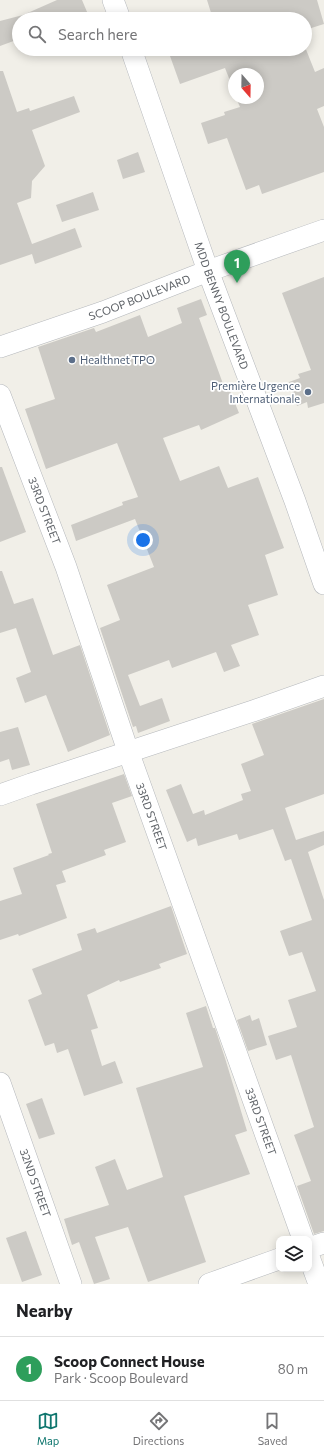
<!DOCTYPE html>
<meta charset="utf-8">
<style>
body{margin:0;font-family:Commissioner,sans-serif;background:#f2f2f2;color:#202124}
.controls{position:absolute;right:12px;bottom:12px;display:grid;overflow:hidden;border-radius:8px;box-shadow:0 2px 10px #0003}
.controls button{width:36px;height:36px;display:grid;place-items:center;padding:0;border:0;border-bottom:1px solid #e0e0e0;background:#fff;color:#202124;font:20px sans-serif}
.compass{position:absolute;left:228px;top:68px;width:36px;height:36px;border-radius:50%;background:#fff;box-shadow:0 2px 10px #0003;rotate:160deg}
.you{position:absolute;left:143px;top:540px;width:14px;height:14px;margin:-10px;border:3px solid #fff;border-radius:50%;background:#1a73e8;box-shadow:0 0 0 6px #1a73e833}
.badge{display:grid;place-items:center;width:26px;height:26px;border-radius:50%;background:#0f766e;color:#fff;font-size:13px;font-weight:700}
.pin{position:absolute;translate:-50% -33px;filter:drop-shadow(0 1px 2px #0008)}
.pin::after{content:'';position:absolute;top:21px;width:14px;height:12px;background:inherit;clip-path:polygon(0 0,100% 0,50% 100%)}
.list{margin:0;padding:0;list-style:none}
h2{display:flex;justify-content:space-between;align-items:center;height:52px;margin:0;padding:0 16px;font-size:17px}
h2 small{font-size:13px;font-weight:400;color:#757577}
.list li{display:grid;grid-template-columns:26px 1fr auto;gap:12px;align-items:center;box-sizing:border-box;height:64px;padding:0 16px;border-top:1px solid #e0e0e0}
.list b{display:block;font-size:15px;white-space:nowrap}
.list p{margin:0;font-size:13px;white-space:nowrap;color:#757577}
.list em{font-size:13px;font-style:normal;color:#757577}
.icon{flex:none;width:22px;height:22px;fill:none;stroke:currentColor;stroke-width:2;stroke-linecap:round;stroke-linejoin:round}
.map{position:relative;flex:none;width:324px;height:1284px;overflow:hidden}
.search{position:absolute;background:#fff;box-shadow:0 2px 10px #0003;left:12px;right:12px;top:12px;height:44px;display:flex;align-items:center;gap:10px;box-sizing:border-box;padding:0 14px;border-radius:22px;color:#757577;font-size:15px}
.sheet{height:116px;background:#fff}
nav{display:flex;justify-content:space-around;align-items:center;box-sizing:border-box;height:56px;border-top:1px solid #e0e0e0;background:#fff;font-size:11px;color:#757577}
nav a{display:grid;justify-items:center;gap:2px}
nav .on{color:#0f766e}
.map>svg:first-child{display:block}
.building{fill:#cccac5}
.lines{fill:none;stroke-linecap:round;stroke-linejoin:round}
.minor-casing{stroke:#b5b8bc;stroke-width:22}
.minor{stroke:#fff;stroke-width:21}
.service-dot{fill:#5c6f8a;stroke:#fff;stroke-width:1.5}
.labels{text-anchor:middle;stroke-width:3.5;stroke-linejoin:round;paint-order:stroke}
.street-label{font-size:11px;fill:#5f6368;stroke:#fff}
.service-label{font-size:11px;fill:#4e5e75;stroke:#fff;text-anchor:start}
</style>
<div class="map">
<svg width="324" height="1284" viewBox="0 0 324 1284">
<rect width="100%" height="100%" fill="#f1efe8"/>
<!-- building -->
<g class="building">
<polygon points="57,0 82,0 90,19 19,19 19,39 0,46 0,21 23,15"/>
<polygon points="207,0 317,0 324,24 305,30 305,19 213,19"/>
<polygon points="305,47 315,72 324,68 324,106 317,109 324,127 324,172 262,194 259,185 246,190 227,138 208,144 201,123 225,115 224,112 240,107 236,98 258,98 258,74 234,74 234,91 225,68 180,84 170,56 180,53 179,49 305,49"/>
<polygon points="0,71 3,71 17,112 29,108 30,111 74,96 80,112 32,130 45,166 32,181 31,198 17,203 32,244 75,228 82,247 35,264 32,254 0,265"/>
<polygon points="138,152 145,172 123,179 117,160"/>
<polygon points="93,192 99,210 62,222 56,205"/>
<polygon points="324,277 324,403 308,408 307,402 297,406 289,382 300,378 298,374 311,370 282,293"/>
<polygon points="201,299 207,315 199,318 226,392 230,391 239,413 201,430 199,425 163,438 180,481 219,466 228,488 258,477 284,548 265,555 278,595 248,605 259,635 231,645 240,666 224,672 216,652 172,668 169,660 128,675 140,706 162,698 170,721 138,733 136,726 133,727 100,628 120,620 107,585 154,567 135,519 76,541 71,525 123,505 122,502 138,497 117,443 46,469 25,409 55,399 38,347 94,328 96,332 140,315 148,337 182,323 177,308"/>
<polygon points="0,467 2,467 26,532 0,542"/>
<polygon points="0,571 2,571 14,604 33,598 53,655 80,645 110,735 68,752 46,695 25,703 16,678 31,672 16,628 0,633"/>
<polygon points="324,699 324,794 285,808 296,840 324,831 324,845 308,852 324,900 324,1231 314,1234 297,1186 311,1181 294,1135 314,1127 291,1055 276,1060 268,1036 297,1027 288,1000 316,991 302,952 289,956 280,931 312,920 291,859 285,861 273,829 239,840 237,834 198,846 196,838 187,842 166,790 181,784 193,814 204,810 205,815 243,800 241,794 251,791 241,764 264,755 252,724"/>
<polygon points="18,727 30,765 12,770 9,759 0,762 0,732"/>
<polygon points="124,774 132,796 112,803 126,842 104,850 106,855 62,871 66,882 56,885 67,918 19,936 18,934 0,940 0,901 22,894 13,868 49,855 48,854 52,853 36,804"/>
<polygon points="171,906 187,954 159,964 161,968 120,982 119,980 87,995 98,1028 91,1030 102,1066 115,1061 123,1083 84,1096 68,1049 57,1053 54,1043 45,1046 28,1000 42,994 32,969 82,950 77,934 95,928 97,933"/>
<polygon points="206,1006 213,1028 215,1028 225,1058 247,1131 235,1135 250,1174 184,1196 206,1262 148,1282 128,1227 95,1237 110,1279 94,1284 79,1242 72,1245 64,1219 109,1205 95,1167 115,1159 127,1190 163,1177 136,1088 203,1067 186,1013"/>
<polygon points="250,1015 252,1021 259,1018 267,1045 248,1051 237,1020"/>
<polygon points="42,1098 55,1134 39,1139 26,1104"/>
<polygon points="26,1231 42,1275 22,1282 6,1238"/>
</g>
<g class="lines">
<!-- minor casing -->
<g class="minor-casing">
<g id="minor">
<polyline points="113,0 120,19"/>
<path id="s1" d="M 131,49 L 208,271 L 295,501 L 324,584"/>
<path id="s2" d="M 0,347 L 103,312 L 208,271 L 324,230"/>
<path id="s3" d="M 0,395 L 66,567 L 128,751 L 303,1239"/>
<polyline points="0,795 31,784 253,711 324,686"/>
<path id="s4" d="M 0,1083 L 71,1284"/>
<polyline points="309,1248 324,1243"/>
<polyline points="309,1257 319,1284"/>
<polyline points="209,1284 279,1259"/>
</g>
</g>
<!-- minor -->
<use href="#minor" class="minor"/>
</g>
<!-- markers -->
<g class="service-dot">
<circle cx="72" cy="360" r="4"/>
<circle cx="308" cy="392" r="4"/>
</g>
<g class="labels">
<!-- street labels -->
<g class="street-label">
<text dy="4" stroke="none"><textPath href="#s2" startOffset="148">SCOOP BOULEVARD</textPath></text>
<text dy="4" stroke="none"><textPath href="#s1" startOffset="272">MDD BENNY BOULEVARD</textPath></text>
<text dy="4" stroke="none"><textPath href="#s3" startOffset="124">33RD STREET</textPath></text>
<text dy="4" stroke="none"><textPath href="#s3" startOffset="448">33RD STREET</textPath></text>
<text dy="4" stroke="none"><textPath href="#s3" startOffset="772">33RD STREET</textPath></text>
<text dy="4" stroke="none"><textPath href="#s4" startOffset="106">32ND STREET</textPath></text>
</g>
<!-- service labels -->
<g class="service-label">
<text x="80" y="364">Healthnet TPO</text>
<text x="300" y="390" text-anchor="end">Première Urgence<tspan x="300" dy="13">Internationale</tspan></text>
</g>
</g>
</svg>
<div class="controls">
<button><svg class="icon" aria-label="layers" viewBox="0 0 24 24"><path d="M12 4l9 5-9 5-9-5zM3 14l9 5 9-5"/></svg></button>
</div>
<svg class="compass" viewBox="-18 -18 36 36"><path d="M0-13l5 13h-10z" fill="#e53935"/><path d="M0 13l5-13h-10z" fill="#757577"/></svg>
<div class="you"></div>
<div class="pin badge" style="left:237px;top:283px;background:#2e9e5b">1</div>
<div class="search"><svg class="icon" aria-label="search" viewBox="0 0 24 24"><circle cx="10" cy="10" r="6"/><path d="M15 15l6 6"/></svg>Search here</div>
</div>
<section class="sheet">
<h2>Nearby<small></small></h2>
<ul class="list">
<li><span class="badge" style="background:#2e9e5b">1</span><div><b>Scoop Connect House</b><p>Park · Scoop Boulevard</p></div><em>80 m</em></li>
</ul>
</section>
<nav>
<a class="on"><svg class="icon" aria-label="map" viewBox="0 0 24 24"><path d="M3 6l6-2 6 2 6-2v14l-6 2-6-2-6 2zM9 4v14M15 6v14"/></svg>Map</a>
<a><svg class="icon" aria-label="directions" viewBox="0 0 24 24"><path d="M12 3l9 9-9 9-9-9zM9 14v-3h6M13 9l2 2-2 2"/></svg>Directions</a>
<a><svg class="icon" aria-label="saved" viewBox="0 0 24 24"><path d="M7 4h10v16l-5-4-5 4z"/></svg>Saved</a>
</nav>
